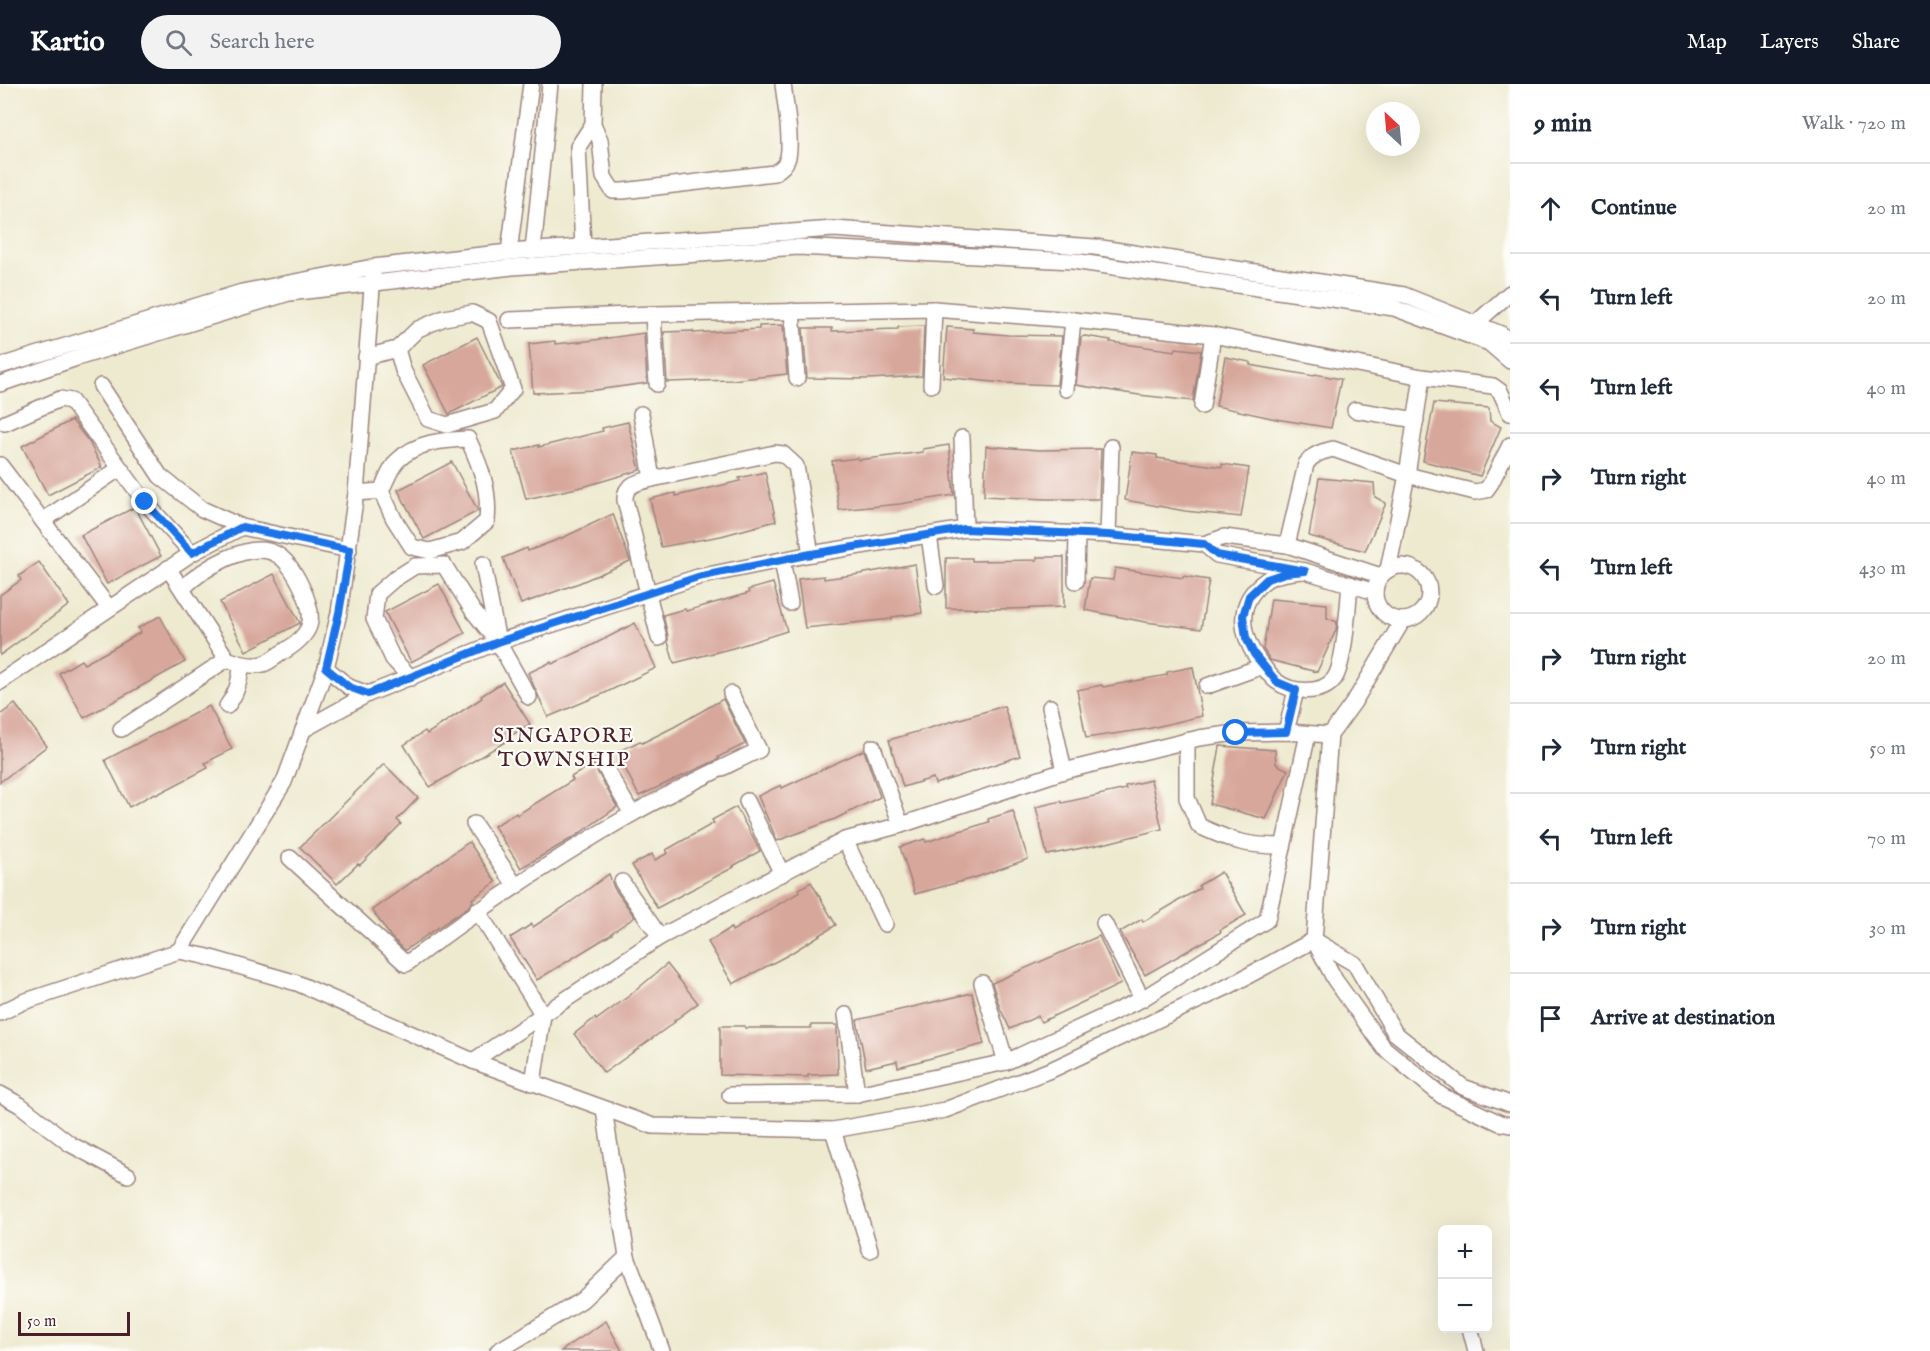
<!DOCTYPE html>
<meta charset="utf-8">
<style>
body{margin:0;font-family:"IM FELL English",serif;background:#f2f2f3;color:#1f2937}
.controls{position:absolute;right:18px;bottom:18px;display:grid;overflow:hidden;border-radius:9px;box-shadow:0 6px 24px #0002}
.controls button{width:54px;height:54px;display:grid;place-items:center;padding:0;border:0;border-bottom:2px solid #e0e1e3;background:#fff;color:#1f2937;font:30px sans-serif}
.compass{position:absolute;left:1366px;top:18px;width:54px;height:54px;border-radius:50%;background:#fff;box-shadow:0 6px 24px #0002;rotate:334deg}
.scale{position:absolute;left:18px;bottom:15px;width:112px;box-sizing:border-box;padding-left:6px;border:3px solid #4a1f2b;border-top:0;font-size:16px;line-height:21px;white-space:nowrap;color:#4a1f2b;-webkit-text-stroke:4px #fdfcf7;paint-order:stroke}
.stop{position:absolute;width:18px;height:18px;margin:-14px;border:4px solid #1a73e8;border-radius:50%;background:#fff}
.stop.end{background:#1a73e8;border-color:#fff;box-shadow:0 2px 6px #0008}
.list{margin:0;padding:0;list-style:none}
h2{display:flex;justify-content:space-between;align-items:center;height:78px;margin:0;padding:0 24px;font-size:26px}
h2 small{font-size:20px;font-weight:400;color:#747a83}
.list li{display:grid;grid-template-columns:39px 1fr auto;gap:18px;align-items:center;box-sizing:border-box;height:90px;padding:0 24px;border-top:2px solid #e0e1e3}
.list b{display:block;font-size:22px;white-space:nowrap}
.list em{font-size:20px;font-style:normal;color:#747a83}
.icon{flex:none;width:33px;height:33px;fill:none;stroke:currentColor;stroke-width:2;stroke-linecap:round;stroke-linejoin:round}
.map{position:relative;flex:none;width:1510px;height:1267px;overflow:hidden}
header{display:flex;align-items:center;gap:36px;box-sizing:border-box;height:84px;padding:0 30px;background:#111827;color:#fff}
header strong{font-size:28px}
nav{display:flex;gap:33px;margin-inline-start:auto;font-size:21px}
.search{width:420px;height:54px;background:#f2f2f3;display:flex;align-items:center;gap:15px;box-sizing:border-box;padding:0 21px;border-radius:33px;color:#747a83;font-size:22px}
main{display:flex}
aside{flex:1;background:#fff}
.map>svg:first-child{display:block}
.building{fill:#d8a79b}
.lines{fill:none;stroke-linecap:round;stroke-linejoin:round}
.minor-casing{stroke:#9c847e;stroke-width:18}
.minor{stroke:#fff;stroke-width:15}
.route{stroke:#1a73e8;stroke-width:8}
.labels{text-anchor:middle;stroke-width:4.5;stroke-linejoin:round;paint-order:stroke}
.quarter-label{font-size:21px;letter-spacing:1.5px;fill:#4a1f2b;stroke:#fdfcf7}
</style>
<header>
<strong>Kartio</strong>
<div class="search"><svg class="icon" aria-label="search" viewBox="0 0 24 24"><circle cx="10" cy="10" r="6"/><path d="M15 15l6 6"/></svg>Search here</div>
<nav><a>Map</a><a>Layers</a><a>Share</a></nav>
</header>
<main>
<div class="map">
<svg width="1510" height="1267" viewBox="0 0 1510 1267">
<rect width="100%" height="100%" fill="#fdfcf7"/>
<filter id="ink" filterUnits="userSpaceOnUse"><feTurbulence type="fractalNoise" baseFrequency=".0167" numOctaves="2"/><feDisplacementMap in="SourceGraphic" scale="12" xChannelSelector="R" yChannelSelector="G"/><feConvolveMatrix kernelMatrix="1 2 1 2 8 2 1 2 1" color-interpolation-filters="sRGB"/></filter>
<filter id="wash" filterUnits="userSpaceOnUse"><feTurbulence type="fractalNoise" baseFrequency=".008" numOctaves="4" result="noise"/><feDisplacementMap in="SourceGraphic" scale="24" xChannelSelector="R" yChannelSelector="G"/><feGaussianBlur stdDeviation="1.35" result="paint"/><feColorMatrix in="noise" values="0 0 0 0 0 0 0 0 0 0 0 0 0 0 0 0 0 1.4 0 .05"/><feComposite in="paint" operator="in"/></filter>
<g filter="url(#wash)">
<rect width="100%" height="100%" fill="#eeead0"/>
<g id="blocks">
<!-- building -->
<g class="building">
<polygon points="783,241 787,290 732,296 667,298 664,248 693,247 693,249 759,245 759,242"/>
<polygon points="924,242 922,292 868,295 807,294 803,244 832,244 832,247 898,245 898,243"/>
<polygon points="947,243 973,245 973,248 1008,251 1062,252 1057,301 1004,299 943,293"/>
<polygon points="644,249 647,299 595,306 533,309 529,260 555,257 555,260 587,257"/>
<polygon points="1085,252 1111,256 1110,258 1175,267 1176,264 1201,267 1193,317 1139,311 1076,301 1081,253"/>
<polygon points="477,253 502,303 449,330 423,281"/>
<polygon points="1225,273 1250,278 1250,281 1314,292 1315,290 1341,295 1331,344 1276,335 1216,322"/>
<polygon points="1434,319 1489,324 1490,337 1501,343 1480,392 1423,377"/>
<polygon points="72,336 89,358 102,383 48,411 22,362"/>
<polygon points="628,338 640,386 586,402 526,415 513,367 539,361 539,363 603,347 602,344"/>
<polygon points="949,361 954,411 900,420 839,426 832,377 858,374 858,376 923,368 923,365"/>
<polygon points="986,362 1039,366 1101,365 1099,415 1046,415 984,412"/>
<polygon points="1132,368 1157,371 1157,374 1222,383 1222,380 1249,384 1241,433 1185,427 1125,416"/>
<polygon points="452,378 478,427 424,455 398,406"/>
<polygon points="765,388 776,437 721,452 661,463 650,415 675,409 676,412 740,397 739,394"/>
<polygon points="1319,394 1374,399 1375,413 1386,419 1365,467 1309,452"/>
<polygon points="135,423 161,472 107,500 81,451"/>
<polygon points="613,430 630,477 579,499 521,520 503,474 527,464 528,467 562,454"/>
<polygon points="1037,473 1064,473 1064,523 1008,525 946,524 946,474 972,474 972,477 1037,476"/>
<polygon points="39,478 69,521 0,571 0,511 21,496 19,492"/>
<polygon points="915,480 922,529 892,533 892,535 805,544 798,495 824,492 824,495 860,490"/>
<polygon points="1115,484 1183,494 1183,492 1209,496 1201,545 1145,538 1085,526 1090,494 1113,496"/>
<polygon points="274,490 300,539 246,567 220,518"/>
<polygon points="773,499 787,547 733,564 674,579 668,558 668,552 663,531 685,525 686,527 749,509 748,506"/>
<polygon points="439,500 465,549 411,578 385,528"/>
<polygon points="1271,515 1327,520 1327,534 1337,538 1336,546 1317,588 1270,576 1263,565"/>
<polygon points="160,532 185,578 84,634 59,589 81,576 84,580 114,564 141,548 138,544"/>
<polygon points="635,539 656,584 605,609 548,633 528,589 551,578 552,580 585,565"/>
<polygon points="1193,583 1202,632 1147,645 1086,654 1077,606 1102,601 1103,603 1167,591 1167,588"/>
<polygon points="503,598 530,640 504,656 505,658 430,703 404,661 425,647 427,650 462,627 482,614 481,612"/>
<polygon points="723,615 745,660 718,673 719,675 639,712 617,668 640,657 642,659 674,643"/>
<polygon points="15,620 47,662 0,698 0,631"/>
<polygon points="209,622 232,665 205,679 208,684 156,711 155,709 129,723 105,676"/>
<polygon points="1004,622 1020,672 935,700 933,694 903,703 889,656"/>
<polygon points="1220,662 1275,666 1276,680 1288,686 1266,735 1210,720"/>
<polygon points="864,666 880,713 835,735 777,757 758,712 781,701 782,704"/>
<polygon points="384,680 418,714 397,736 401,740 360,781 358,780 337,800 300,763"/>
<polygon points="593,680 617,723 574,753 521,784 494,742 516,729 517,731 573,696 571,693"/>
<polygon points="1151,696 1162,745 1107,759 1047,771 1036,723 1061,717 1062,719 1126,705 1125,702"/>
<polygon points="736,723 760,767 733,782 734,783 657,824 632,781 652,770 655,776 668,769 666,766 714,739 712,736"/>
<polygon points="1013,727 1028,775 974,794 915,810 900,763 925,755 926,758 960,747 989,738 988,735"/>
<polygon points="469,758 496,798 472,815 473,817 468,823 405,866 391,853 372,826"/>
<polygon points="1221,788 1246,831 1220,846 1221,848 1145,891 1120,848 1142,835 1143,838 1200,804 1198,802"/>
<polygon points="609,790 614,804 635,833 611,849 612,850 537,896 510,854 532,840 533,843 564,823"/>
<polygon points="811,798 836,841 788,871 733,900 708,858 731,844 732,847 800,808 799,805"/>
<polygon points="1099,852 1121,900 1041,938 1038,932 1010,945 1000,924 992,899"/>
<polygon points="667,880 698,919 674,937 675,938 604,989 574,950 595,934 596,936 629,912"/>
<polygon points="972,909 984,960 898,983 897,977 866,984 857,936"/>
<polygon points="811,941 837,941 838,990 808,991 808,993 720,991 720,942 745,942 745,944 811,944"/>
<polygon points="606,1237 622,1267 561,1267"/>
</g>
</g>
</g>
<g filter="url(#ink)">
<use href="#blocks" fill-opacity="0" stroke="#9c847e" stroke-width="1.5"/>
<g class="lines">
<!-- minor casing -->
<g class="minor-casing">
<g id="minor">
<path d="M 594,0 L 593,40 L 600,56 L 604,93 L 613,107 L 623,107 L 774,89 C 779,86 785,82 787,76 C 793,62 785,17 783,0"/>
<polyline points="583,163 578,63 593,40"/>
<polyline points="533,166 550,0"/>
<polyline points="509,168 531,0"/>
<polyline points="792,227 797,294"/>
<polyline points="653,230 657,300"/>
<polyline points="509,236 653,230 934,225 1073,236 1213,251 1422,293 1493,302 1500,307 1510,329"/>
<polyline points="1476,239 1510,209"/>
<polyline points="366,273 397,265 418,245 444,234 472,229 489,237 513,305 495,327 447,341 428,335 403,286 397,265"/>
<polyline points="0,282 242,208 373,183 509,168 834,145 1095,163 1404,211 1501,250 1510,258"/>
<polyline points="0,300 80,273 289,209 512,183 798,163 1073,177 1394,224 1489,259 1510,277"/>
<polyline points="931,301 934,225"/>
<polyline points="101,302 160,392 202,425 242,443 349,466"/>
<polyline points="1066,305 1073,236"/>
<polyline points="1202,322 1213,251"/>
<polyline points="1355,326 1416,336"/>
<path d="M 641,330 L 652,395 C 639,398 624,400 625,416 L 659,554"/>
<polyline points="5,339 60,315 71,317 145,418 192,469"/>
<polyline points="962,354 965,445"/>
<polyline points="0,381 109,524"/>
<polyline points="652,395 775,369 783,370 796,382 811,470"/>
<path d="M 356,409 L 381,407 C 386,397 390,385 397,377 C 416,358 442,356 468,355 C 481,383 490,406 487,437 L 462,458 L 430,467 L 412,463 L 394,435 L 381,407"/>
<polyline points="44,436 120,384"/>
<polyline points="929,451 936,502"/>
<polyline points="1108,451 1111,363"/>
<polyline points="1204,460 1217,471 1305,487 1375,508"/>
<path d="M 1287,461 L 1306,380 C 1313,370 1321,368 1333,365 L 1407,391 L 1475,408 L 1486,406 L 1491,399 L 1510,361"/>
<polyline points="782,476 790,519"/>
<polyline points="483,480 498,558 529,613"/>
<circle cx="1402" cy="509" r="27"/>
<path d="M 168,484 L 227,575 C 237,579 252,583 263,580 C 270,578 277,571 283,568 C 293,562 308,551 310,538 C 313,520 293,479 276,470 C 249,455 201,486 182,505"/>
<polyline points="1388,486 1407,391 1422,293"/>
<path d="M 1305,487 C 1293,488 1277,489 1266,496 C 1234,519 1240,552 1261,580 C 1266,585 1270,593 1276,597 C 1291,609 1322,611 1334,595 C 1345,581 1348,520 1350,500"/>
<polyline points="1076,497 1077,450"/>
<polyline points="1403,536 1354,618 1330,651 1314,856 1335,896 1384,964 1442,1012 1500,1039 1510,1041"/>
<polyline points="326,584 349,603 368,610 498,558 698,493 811,470 965,445 1108,451 1204,460 1224,453 1287,461 1381,492"/>
<polyline points="411,594 393,575 374,535 377,510 393,496 415,482 444,481 473,527 498,558"/>
<polyline points="0,598 192,469 242,443"/>
<polyline points="1207,602 1263,582"/>
<path d="M 227,622 C 238,608 239,597 242,580"/>
<polyline points="1050,623 1064,687"/>
<polyline points="121,645 227,575"/>
<polyline points="303,646 368,610"/>
<polyline points="1286,648 1296,606"/>
<path d="M 1187,656 L 1187,714 L 1199,742 C 1232,757 1246,762 1283,762"/>
<polyline points="873,663 901,741"/>
<polyline points="602,678 632,730"/>
<polyline points="747,717 782,790"/>
<polyline points="474,740 515,801"/>
<polyline points="845,756 885,840"/>
<path d="M 290,774 L 406,880 C 478,826 553,775 632,730 C 673,707 716,687 759,666 L 731,610"/>
<polyline points="622,798 660,853"/>
<polyline points="477,826 543,931 533,999"/>
<polyline points="1104,839 1142,915"/>
<polyline points="1314,856 1355,880 1395,949 1463,1003 1510,1020"/>
<polyline points="179,867 284,698 326,584 339,529 356,409 373,191"/>
<polyline points="982,899 1006,978"/>
<polyline points="0,929 23,918 179,867 204,872 297,899 473,977 653,1042 833,1046 945,1026 1053,985 1229,902 1314,856"/>
<polyline points="846,931 857,1010"/>
<polyline points="473,977 660,853 845,756 901,741 1064,687 1199,654 1236,649 1286,648 1330,651"/>
<polyline points="0,1010 20,1021 70,1060 128,1091"/>
<polyline points="730,1011 857,1010 1006,978 1142,915 1267,836 1308,650"/>
<polyline points="833,1046 870,1166"/>
<polyline points="627,1173 662,1267"/>
<polyline points="1470,1244 1476,1267"/>
<polyline points="498,1267 582,1216 627,1173 604,1025"/>
</g>
</g>
<!-- minor -->
<use href="#minor" class="minor"/>
</g>
</g>
<g class="lines" filter="url(#ink)">
<!-- route -->
<polyline class="route" points="145,418 192,469 242,443 350,466 339,529 326,584 349,603 368,610 498,558 698,493 811,470 964,445 1108,451 1204,460 1217,471 1305,487 1285,489 1267,495 1249,512 1243,532 1246,554 1254,570 1277,598 1296,606 1286,648 1236,649"/>
</g>
<g class="labels">
<!-- quarter labels -->
<g class="quarter-label">
<text x="564" y="658">SINGAPORE<tspan x="564" dy="24">TOWNSHIP</tspan></text>
</g>
</g>
</svg>
<div class="controls">
<button>+</button>
<button>−</button>
</div>
<svg class="compass" viewBox="-18 -18 36 36"><path d="M0-13l5 13h-10z" fill="#e53935"/><path d="M0 13l5-13h-10z" fill="#747a83"/></svg>
<div class="scale">50 m</div>
<div class="stop" style="left:1236px;top:649px"></div>
<div class="stop end" style="left:145px;top:418px"></div>
</div>
<aside>
<h2>9 min<small>Walk · 720 m</small></h2>
<ul class="list">
<li><svg class="icon" aria-label="ahead" viewBox="0 0 24 24"><path d="M12 20V5M6 11l6-6 6 6"/></svg><div><b>Continue</b></div><em>20 m</em></li>
<li><svg class="icon" aria-label="left" viewBox="0 0 24 24"><path d="M17 20v-9H6M10 6l-5 5 5 5"/></svg><div><b>Turn left</b></div><em>20 m</em></li>
<li><svg class="icon" aria-label="left" viewBox="0 0 24 24"><path d="M17 20v-9H6M10 6l-5 5 5 5"/></svg><div><b>Turn left</b></div><em>40 m</em></li>
<li><svg class="icon" aria-label="right" viewBox="0 0 24 24"><path d="M7 20v-9h11M14 6l5 5-5 5"/></svg><div><b>Turn right</b></div><em>40 m</em></li>
<li><svg class="icon" aria-label="left" viewBox="0 0 24 24"><path d="M17 20v-9H6M10 6l-5 5 5 5"/></svg><div><b>Turn left</b></div><em>430 m</em></li>
<li><svg class="icon" aria-label="right" viewBox="0 0 24 24"><path d="M7 20v-9h11M14 6l5 5-5 5"/></svg><div><b>Turn right</b></div><em>20 m</em></li>
<li><svg class="icon" aria-label="right" viewBox="0 0 24 24"><path d="M7 20v-9h11M14 6l5 5-5 5"/></svg><div><b>Turn right</b></div><em>50 m</em></li>
<li><svg class="icon" aria-label="left" viewBox="0 0 24 24"><path d="M17 20v-9H6M10 6l-5 5 5 5"/></svg><div><b>Turn left</b></div><em>70 m</em></li>
<li><svg class="icon" aria-label="right" viewBox="0 0 24 24"><path d="M7 20v-9h11M14 6l5 5-5 5"/></svg><div><b>Turn right</b></div><em>30 m</em></li>
<li><svg class="icon" aria-label="arrive" viewBox="0 0 24 24"><path d="M6 21V4h12l-3 4 3 4H6"/></svg><div><b>Arrive at destination</b></div></li>
</ul>
</aside>
</main>
